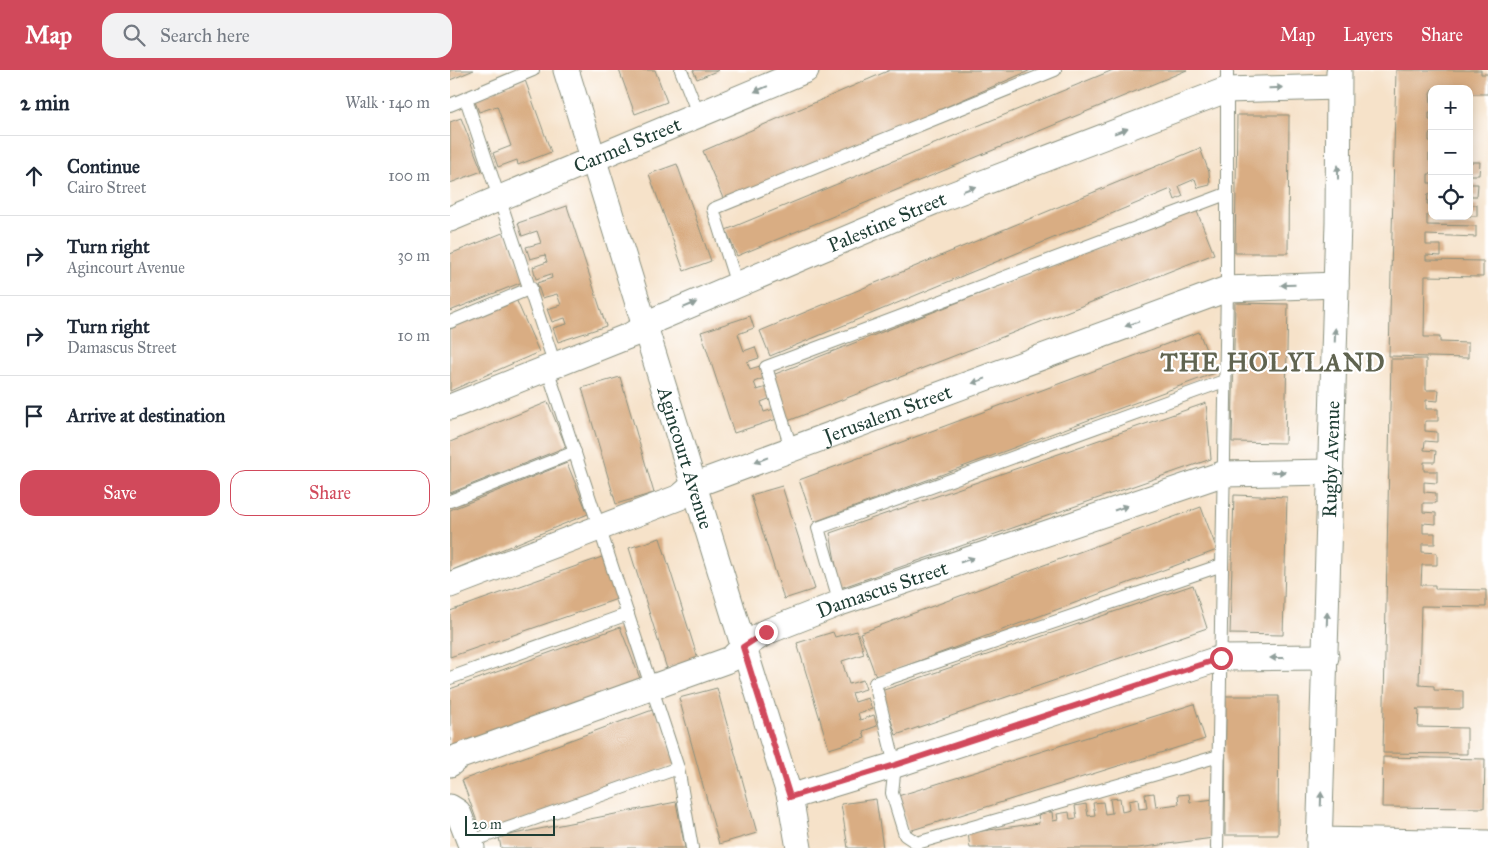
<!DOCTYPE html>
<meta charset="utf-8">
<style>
body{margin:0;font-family:"IM FELL Great Primer",serif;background:#f2f2f3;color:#1f2937}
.controls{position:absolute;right:15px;top:15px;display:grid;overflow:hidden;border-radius:10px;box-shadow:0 2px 12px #0003}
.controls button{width:45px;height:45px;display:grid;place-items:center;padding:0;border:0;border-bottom:1px solid #e0e1e3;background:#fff;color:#1f2937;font:25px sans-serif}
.scale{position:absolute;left:15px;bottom:12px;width:90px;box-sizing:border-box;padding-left:5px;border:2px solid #1f3d34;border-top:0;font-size:14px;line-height:18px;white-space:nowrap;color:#1f3d34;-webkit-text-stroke:4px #fff;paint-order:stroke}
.stop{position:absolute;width:15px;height:15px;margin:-11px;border:4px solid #d1495b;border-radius:50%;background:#fff}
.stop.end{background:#d1495b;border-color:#fff;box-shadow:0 1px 5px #0008}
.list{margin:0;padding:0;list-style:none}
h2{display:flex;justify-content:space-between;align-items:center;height:65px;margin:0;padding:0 20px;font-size:21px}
h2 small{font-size:16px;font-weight:400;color:#747a83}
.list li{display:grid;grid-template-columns:32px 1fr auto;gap:15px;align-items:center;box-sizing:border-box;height:80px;padding:0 20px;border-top:1px solid #e0e1e3}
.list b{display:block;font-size:19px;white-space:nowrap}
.list p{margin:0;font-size:16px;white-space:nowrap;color:#747a83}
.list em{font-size:16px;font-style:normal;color:#747a83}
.actions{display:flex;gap:10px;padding:15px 20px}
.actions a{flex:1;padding:11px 0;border:1px solid #d1495b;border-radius:15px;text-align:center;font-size:18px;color:#d1495b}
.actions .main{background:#d1495b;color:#fff}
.icon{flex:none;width:28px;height:28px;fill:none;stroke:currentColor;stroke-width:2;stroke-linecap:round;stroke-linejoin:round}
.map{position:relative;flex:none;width:1038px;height:778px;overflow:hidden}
header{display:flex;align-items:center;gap:30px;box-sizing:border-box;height:70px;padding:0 25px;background:#d1495b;color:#fff}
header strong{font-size:24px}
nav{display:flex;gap:28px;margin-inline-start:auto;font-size:18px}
.search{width:350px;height:45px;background:#f2f2f3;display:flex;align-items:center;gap:12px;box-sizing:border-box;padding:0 18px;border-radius:15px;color:#747a83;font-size:19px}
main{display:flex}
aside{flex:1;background:#fff}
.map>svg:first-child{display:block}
.building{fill:#d9ad83}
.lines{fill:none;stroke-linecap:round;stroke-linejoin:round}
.service-casing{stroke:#8a907e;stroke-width:14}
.minor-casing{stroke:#8a907e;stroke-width:27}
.service{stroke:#fff;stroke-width:12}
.minor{stroke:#fff;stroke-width:25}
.oneway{fill:#8f9e9a}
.route{stroke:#d1495b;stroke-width:6}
.labels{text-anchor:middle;stroke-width:4.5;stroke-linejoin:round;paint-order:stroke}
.street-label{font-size:20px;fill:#1f3d34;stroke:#fff}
.district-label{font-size:25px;font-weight:bold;letter-spacing:1px;fill:#606450;stroke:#fff}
</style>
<header>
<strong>Map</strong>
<div class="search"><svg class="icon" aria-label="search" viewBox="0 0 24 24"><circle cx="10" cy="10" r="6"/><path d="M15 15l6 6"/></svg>Search here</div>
<nav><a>Map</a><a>Layers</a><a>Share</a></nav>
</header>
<main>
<aside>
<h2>2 min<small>Walk · 140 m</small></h2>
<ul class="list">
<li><svg class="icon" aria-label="ahead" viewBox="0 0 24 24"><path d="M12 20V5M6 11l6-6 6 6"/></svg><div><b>Continue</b><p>Cairo Street</p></div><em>100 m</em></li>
<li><svg class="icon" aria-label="right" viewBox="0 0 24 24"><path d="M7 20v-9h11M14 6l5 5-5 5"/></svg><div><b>Turn right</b><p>Agincourt Avenue</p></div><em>30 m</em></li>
<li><svg class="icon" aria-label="right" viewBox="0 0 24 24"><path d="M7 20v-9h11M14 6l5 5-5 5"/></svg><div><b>Turn right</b><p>Damascus Street</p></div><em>10 m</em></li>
<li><svg class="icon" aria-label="arrive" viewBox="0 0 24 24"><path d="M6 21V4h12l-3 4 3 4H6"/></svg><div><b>Arrive at destination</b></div></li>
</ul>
<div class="actions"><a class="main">Save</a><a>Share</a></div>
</aside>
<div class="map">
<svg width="1038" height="778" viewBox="0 0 1038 778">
<rect width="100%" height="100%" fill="#fff"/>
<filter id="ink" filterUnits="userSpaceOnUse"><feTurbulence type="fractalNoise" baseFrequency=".02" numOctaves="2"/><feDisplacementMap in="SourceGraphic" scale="10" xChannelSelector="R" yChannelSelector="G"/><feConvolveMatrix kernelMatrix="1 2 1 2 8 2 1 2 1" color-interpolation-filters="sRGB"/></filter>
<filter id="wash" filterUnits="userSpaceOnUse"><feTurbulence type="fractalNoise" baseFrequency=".0096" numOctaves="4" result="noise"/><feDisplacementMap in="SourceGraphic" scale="20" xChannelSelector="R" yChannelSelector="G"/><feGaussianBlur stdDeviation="1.12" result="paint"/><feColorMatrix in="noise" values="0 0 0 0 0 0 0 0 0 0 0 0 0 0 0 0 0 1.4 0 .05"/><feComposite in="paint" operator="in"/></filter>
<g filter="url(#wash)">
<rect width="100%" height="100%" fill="#f6e2c9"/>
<g id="blocks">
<!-- building -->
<g class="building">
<polygon points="0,0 24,0 0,10"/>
<polygon points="169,0 205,0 217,32 185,44"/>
<polygon points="243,0 269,0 247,9"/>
<polygon points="440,0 581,0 275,133 253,81"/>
<polygon points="663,0 737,0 287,186 276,160"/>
<polygon points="946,0 1031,0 1031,4 1038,4 1038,24 1019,24 1019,19 982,19 980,23 982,43 979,43 979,50 982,50 982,64 979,64 979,71 982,71 982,84 979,84 979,91 982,91 982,104 978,104 978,113 982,113 982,124 978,124 977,134 982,134 982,145 977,145 977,155 1026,156 1026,167 976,165 976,175 991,175 991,186 976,185 976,190 1033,191 1033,207 975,206 974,267 990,267 990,272 1018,273 1018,288 939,286"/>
<polygon points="75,10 101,82 68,95 67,90 48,97 43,83 61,76 47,36 29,42 24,29"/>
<polygon points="787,45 839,45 838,183 785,183"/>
<polygon points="11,48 32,101 0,113 0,52"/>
<polygon points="750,78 759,102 760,115 748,118 745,109 729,116 733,126 725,130 721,119 320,286 310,261"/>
<polygon points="1019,92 1030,92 1029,105 1019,105"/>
<polygon points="227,94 261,191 234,201 199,104"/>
<polygon points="1019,114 1028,114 1027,126 1019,126"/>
<rect x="1019" y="135" width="8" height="11"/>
<polygon points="117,136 156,256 108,272 103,258 117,254 115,248 102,252 97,239 111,235 107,224 92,228 87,213 102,208 101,204 86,209 83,197 97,192 95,185 80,189 76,177 91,173 87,161 72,166 68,153"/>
<polygon points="746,139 764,184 338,351 320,306"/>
<polygon points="55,162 75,211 0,241 0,184"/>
<polygon points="66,229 89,282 0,321 0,259"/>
<polygon points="785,233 838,234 835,373 782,372"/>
<polygon points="300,246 304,258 288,264 294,281 305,277 309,288 297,292 300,299 310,296 314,308 304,312 307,320 317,317 321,328 311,332 314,342 324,339 327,349 284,363 251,262"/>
<polygon points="749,262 765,303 364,452 349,410"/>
<polygon points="941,289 976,289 976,320 989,320 988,331 976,330 976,339 988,339 988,351 975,351 975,361 987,362 987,372 975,371 974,380 986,381 985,392 974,392 974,401 987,401 987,413 974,412 974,422 986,423 986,433 973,433 973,442 986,443 986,454 973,453 973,463 985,463 985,474 972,474 972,482 987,483 987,495 972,495 971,515 985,515 985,519 1036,520 1036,537 971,536 969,615 984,616 984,620 1013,621 1013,639 966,639 969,641 968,657 1017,658 1017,684 933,683"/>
<polygon points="170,307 204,423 166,434 132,318"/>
<polygon points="98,332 116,377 0,423 0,372"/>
<polygon points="756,333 761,389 390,518 380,463"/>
<polygon points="117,393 138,444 0,501 0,440"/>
<polygon points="332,416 365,519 334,529 301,425"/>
<polygon points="784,425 837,427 833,565 780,564"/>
<polygon points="751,437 767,480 426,607 410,563"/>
<polygon points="210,468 248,589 217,599 179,478"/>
<polygon points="152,487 167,529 0,587 0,541"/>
<polygon points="743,515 757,558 446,665 431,621"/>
<polygon points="170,557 191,611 0,681 0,619"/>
<polygon points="407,561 414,584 392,591 399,614 413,610 416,619 402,623 405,632 418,628 422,639 408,643 410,650 424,645 427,656 413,661 415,668 379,679 347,573 383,562 385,567"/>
<polygon points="267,618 307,763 269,774 229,628"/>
<polygon points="776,626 829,626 828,765 775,765"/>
<polygon points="744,634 755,669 459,761 448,726"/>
<polygon points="205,639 225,694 32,765 12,710"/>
<polygon points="933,687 1035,689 1034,738 932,737"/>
<polygon points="704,723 706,737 729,734 728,725 739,724 740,732 764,729 763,768 688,778 520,778 518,763 589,753 588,743 602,742 603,751 608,750 607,744 619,742 620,749 627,748 625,736 636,734 638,746 645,745 643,733 653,732 655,744 662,743 660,729 670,728 672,742 680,740 679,731 688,729 689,739 697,738 695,724"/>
<polygon points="426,729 433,778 398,778 391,734"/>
<polygon points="226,732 235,778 51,778 49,767"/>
</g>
</g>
</g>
<g filter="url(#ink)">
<use href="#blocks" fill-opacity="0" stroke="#8a907e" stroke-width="1"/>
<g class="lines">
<!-- service casing -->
<g class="service-casing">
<g id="service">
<polyline points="231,0 249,46"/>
<polyline points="16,29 105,295"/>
<polyline points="0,35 83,0"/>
<polyline points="287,215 263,139 605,0"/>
<polyline points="0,252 81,218"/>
<polyline points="97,298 228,698 242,778"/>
<polyline points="341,378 316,297 776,124"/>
<polyline points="0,431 125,382"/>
<polyline points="390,533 368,458 774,311"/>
<polyline points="0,608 178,544"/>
<polyline points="769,686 467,773 455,765 442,723 445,695 425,613 772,495"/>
<polyline points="19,772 228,698"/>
<polyline points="767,778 777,219 777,0"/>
</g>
</g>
<!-- minor casing -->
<g class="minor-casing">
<g id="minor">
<path id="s1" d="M 116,0 L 340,727 L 349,778"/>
<path id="s2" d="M 0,149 L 356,0"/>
<path id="s3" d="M 0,337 L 181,265 L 207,249 L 483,132 L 776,20 L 888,17"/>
<path id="s4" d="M 0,515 L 230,427 L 244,415 L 777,219 L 886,215"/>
<path id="s5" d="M 0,694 L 8,687 L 281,589 L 293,577 L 316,562 L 390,533 L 772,404 L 881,402"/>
<polyline points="340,727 445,695 771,588 876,587"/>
<polyline points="0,737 8,742 22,778"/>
<polyline points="869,770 1038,773"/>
<path id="s6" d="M 869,778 L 888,152 L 889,1"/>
</g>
</g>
<!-- service -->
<use href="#service" class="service"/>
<!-- minor -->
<use href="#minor" class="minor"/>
</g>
<!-- one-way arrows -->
<defs><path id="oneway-solid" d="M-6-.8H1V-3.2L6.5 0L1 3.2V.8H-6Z" transform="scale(1.25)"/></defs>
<g class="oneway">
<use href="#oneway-solid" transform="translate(826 18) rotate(-1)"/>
<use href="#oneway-solid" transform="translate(311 19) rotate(157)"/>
<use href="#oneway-solid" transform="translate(671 61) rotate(-21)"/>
<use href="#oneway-solid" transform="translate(888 102) rotate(-90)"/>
<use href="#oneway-solid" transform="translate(519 119) rotate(-21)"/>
<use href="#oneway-solid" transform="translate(838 215) rotate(179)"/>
<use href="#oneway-solid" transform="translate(240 235) rotate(-23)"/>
<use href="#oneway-solid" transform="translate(682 254) rotate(160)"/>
<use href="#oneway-solid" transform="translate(885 265) rotate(-88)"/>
<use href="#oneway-solid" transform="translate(529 311) rotate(160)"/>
<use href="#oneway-solid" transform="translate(311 390) rotate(159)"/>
<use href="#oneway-solid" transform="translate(828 402) rotate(-1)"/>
<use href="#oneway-solid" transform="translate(671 438) rotate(-19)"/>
<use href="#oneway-solid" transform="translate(517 490) rotate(-19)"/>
<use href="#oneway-solid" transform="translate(877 549) rotate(-88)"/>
<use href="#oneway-solid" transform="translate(827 588) rotate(180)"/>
<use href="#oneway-solid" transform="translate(871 729) rotate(-88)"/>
</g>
</g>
<g class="lines" filter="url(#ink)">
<!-- route -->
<polyline class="route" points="316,562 293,577 340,727 445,695 771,588"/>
</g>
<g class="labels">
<!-- street labels -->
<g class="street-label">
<text dy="7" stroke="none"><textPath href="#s2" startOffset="192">Carmel Street</textPath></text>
<text dy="7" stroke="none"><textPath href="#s3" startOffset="475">Palestine Street</textPath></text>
<text dy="7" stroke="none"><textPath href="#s4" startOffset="471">Jerusalem Street</textPath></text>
<text dy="7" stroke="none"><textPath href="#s1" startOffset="406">Agincourt Avenue</textPath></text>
<text dy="7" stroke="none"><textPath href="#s6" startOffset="389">Rugby Avenue</textPath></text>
<text dy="7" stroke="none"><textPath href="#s5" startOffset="469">Damascus Street</textPath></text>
</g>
<!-- district labels -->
<g class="district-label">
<text x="823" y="301">THE HOLYLAND</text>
</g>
</g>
</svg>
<div class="controls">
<button>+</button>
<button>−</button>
<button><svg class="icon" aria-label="locate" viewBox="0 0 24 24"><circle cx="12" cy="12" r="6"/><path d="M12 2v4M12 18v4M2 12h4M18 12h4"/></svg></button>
</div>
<div class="scale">20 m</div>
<div class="stop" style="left:771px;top:588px"></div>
<div class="stop end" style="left:316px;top:562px"></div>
</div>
</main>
